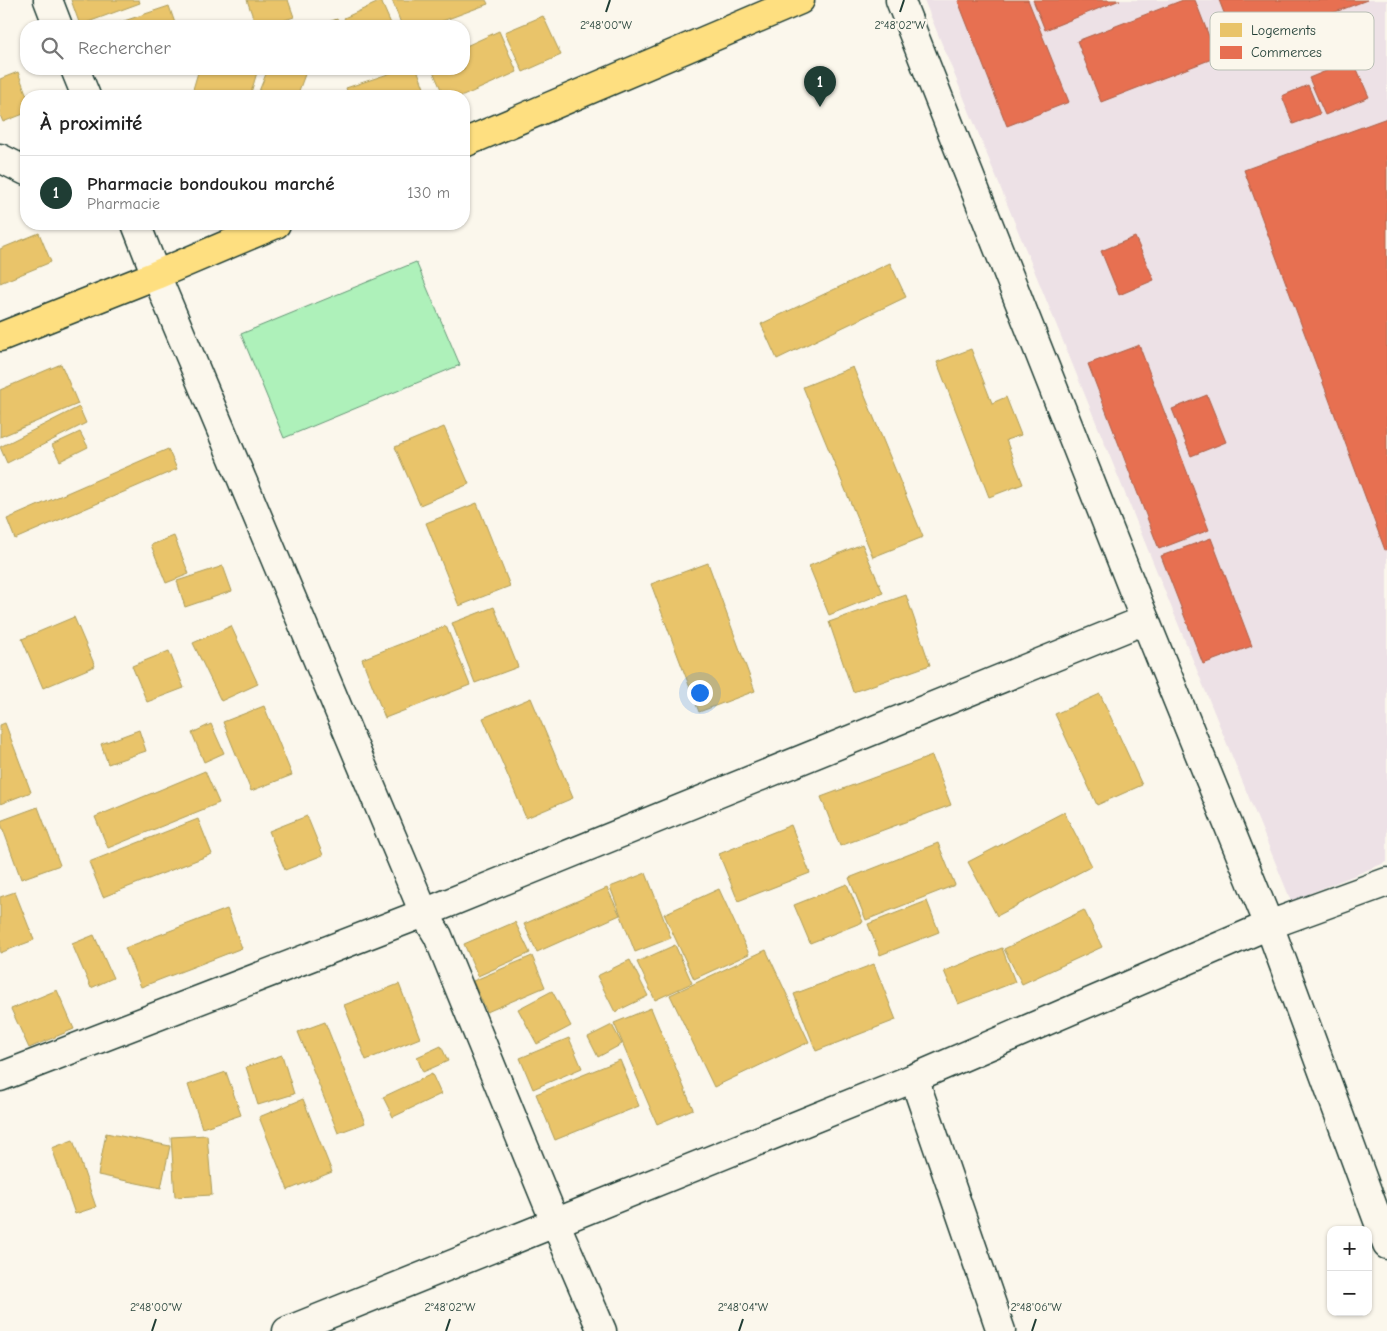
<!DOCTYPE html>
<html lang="fr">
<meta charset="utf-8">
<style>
body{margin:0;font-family:"Comic Neue",sans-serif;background:#f6f6f6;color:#222}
.controls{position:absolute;right:15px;bottom:15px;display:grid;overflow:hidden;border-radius:10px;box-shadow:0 1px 4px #0004}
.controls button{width:45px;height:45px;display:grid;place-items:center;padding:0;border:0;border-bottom:1px solid #e0e0e0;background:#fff;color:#222;font:25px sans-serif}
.you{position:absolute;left:699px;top:692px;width:18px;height:18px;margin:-12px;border:4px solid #fff;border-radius:50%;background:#1a73e8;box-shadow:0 0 0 8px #1a73e833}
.badge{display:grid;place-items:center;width:32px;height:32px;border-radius:50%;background:#1f3d34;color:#fff;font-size:16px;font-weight:700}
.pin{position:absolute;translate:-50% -41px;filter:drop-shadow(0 1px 2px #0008)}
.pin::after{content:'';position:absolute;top:26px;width:18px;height:15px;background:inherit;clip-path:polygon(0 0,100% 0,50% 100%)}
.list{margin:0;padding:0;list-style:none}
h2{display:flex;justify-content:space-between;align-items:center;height:65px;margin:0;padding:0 20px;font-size:21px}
h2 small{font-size:16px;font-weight:400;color:#767676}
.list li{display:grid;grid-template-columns:32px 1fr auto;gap:15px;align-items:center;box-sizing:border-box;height:75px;padding:0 20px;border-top:1px solid #e0e0e0}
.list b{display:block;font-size:19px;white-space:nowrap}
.list p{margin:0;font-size:16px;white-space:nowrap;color:#767676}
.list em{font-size:16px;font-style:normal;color:#767676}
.icon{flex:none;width:28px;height:28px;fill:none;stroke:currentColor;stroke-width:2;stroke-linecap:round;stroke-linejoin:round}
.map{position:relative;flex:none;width:1387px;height:1331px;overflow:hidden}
.search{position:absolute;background:#fff;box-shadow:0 1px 4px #0004;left:20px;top:20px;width:450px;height:55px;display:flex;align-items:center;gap:12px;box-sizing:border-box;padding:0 18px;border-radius:20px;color:#767676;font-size:19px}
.panel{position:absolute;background:#fff;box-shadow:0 1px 4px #0004;left:20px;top:90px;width:450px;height:140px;border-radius:20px}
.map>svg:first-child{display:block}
.built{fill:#ede1e6}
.green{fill:#aef1ba;stroke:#669777}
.homes{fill:#e9c46a;stroke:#ac9c5a}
.shops{fill:#e76f51;stroke:#ab6048}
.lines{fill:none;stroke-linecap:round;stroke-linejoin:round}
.minor-casing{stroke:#1f3d34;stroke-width:31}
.major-casing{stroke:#1f3d34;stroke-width:31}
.minor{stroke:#fbf7ec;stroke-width:28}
.major{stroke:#fedf80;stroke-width:28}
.ticks{fill:none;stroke:#1f3d34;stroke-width:2}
.key{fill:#fbf7ec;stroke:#b9bfb5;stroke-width:1}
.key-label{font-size:14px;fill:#1f3d34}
.ticks-label{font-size:12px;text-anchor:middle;fill:#1f3d34;stroke:#fbf7ec;stroke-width:5;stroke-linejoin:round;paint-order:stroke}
</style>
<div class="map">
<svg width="1387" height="1331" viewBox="0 0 1387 1331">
<rect width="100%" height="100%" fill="#fbf7ec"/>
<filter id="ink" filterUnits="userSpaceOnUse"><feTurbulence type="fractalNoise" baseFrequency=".02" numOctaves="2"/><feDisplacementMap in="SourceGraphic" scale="10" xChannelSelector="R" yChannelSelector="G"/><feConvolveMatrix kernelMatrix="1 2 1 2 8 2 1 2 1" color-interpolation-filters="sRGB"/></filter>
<g filter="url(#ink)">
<!-- built -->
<polygon class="built" points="924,0 1387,0 1387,862 1291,901"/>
<!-- green -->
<polygon class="green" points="416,262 460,365 284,438 241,334"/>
<!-- homes -->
<g class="homes">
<polygon points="71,0 139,0 140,3 80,25"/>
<polygon points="247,0 288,0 294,17 267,26 256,26"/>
<polygon points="392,0 486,0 488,4 429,26 402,26"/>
<polygon points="381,1 392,26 348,26 344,18"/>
<polygon points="169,6 176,26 109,26"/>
<polygon points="543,16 561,55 523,72 505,32"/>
<polygon points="337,19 340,26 317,26"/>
<polygon points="499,31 517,72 463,96 444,96 432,69 464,69 464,47"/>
<polygon points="199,69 258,69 250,96 191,96"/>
<polygon points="268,69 307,69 297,96 257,96"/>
<polygon points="403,69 417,69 427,96 349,96 346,88"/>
<polygon points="18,72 27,96 26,113 3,122 0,115 0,79"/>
<polygon points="39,233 51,262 0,283 0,249"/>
<polygon points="890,263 906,297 777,359 761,324"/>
<polygon points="971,349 992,403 1006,397 1021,435 1006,440 1023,484 989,497 937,362"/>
<polygon points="61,364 78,404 0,437 0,390"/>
<polygon points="853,367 923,537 873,557 803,387"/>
<polygon points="79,407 86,423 7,463 0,447"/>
<polygon points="444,427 469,484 420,505 395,447"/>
<polygon points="80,432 88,447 60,461 52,445"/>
<polygon points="168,449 177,469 15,539 7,519"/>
<polygon points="477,503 510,586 459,606 426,523"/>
<polygon points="174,536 189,574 166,583 151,545"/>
<polygon points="862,544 883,593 829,615 809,566"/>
<polygon points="708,563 755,691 699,712 651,584"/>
<polygon points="223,566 232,591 185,607 177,581"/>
<polygon points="906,595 930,665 853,692 829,622"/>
<polygon points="494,607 518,667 475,683 452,623"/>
<polygon points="74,617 95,666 43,688 22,639"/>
<polygon points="231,626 258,684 221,701 193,643"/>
<polygon points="446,626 470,685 385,718 362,659"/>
<polygon points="169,651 184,688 147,702 132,666"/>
<polygon points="1100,694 1142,785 1097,805 1055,714"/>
<polygon points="531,698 573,798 526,818 483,718"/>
<polygon points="264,706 292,775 251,791 223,722"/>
<polygon points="5,723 31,792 0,804 0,725"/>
<polygon points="211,724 224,753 204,762 192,733"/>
<polygon points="139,730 146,751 108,764 101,744"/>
<polygon points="932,756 951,805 840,846 821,797"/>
<polygon points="205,771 219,803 108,848 95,817"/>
<polygon points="38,807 60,865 21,879 0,821"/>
<polygon points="1064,812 1092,866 997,916 968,862"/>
<polygon points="307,816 323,855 285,870 269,831"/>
<polygon points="198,819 212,854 103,897 89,862"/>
<polygon points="791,825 810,873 738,901 719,854"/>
<polygon points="938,843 955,885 866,920 849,878"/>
<polygon points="646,873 671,938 635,952 610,887"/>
<polygon points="847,884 863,922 810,943 794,905"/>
<polygon points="607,888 620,915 537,952 524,924"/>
<polygon points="719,889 749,954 694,979 664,914"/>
<polygon points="15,892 34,940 0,953 0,897"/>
<polygon points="927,901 939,932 880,955 868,924"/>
<polygon points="227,909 242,948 141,987 125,948"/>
<polygon points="1084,910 1102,947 1022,984 1004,949"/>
<polygon points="515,922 530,953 478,976 464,944"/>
<polygon points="94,935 113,978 91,988 72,944"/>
<polygon points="675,945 692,983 655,1000 637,962"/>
<polygon points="1002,948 1015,982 958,1004 944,971"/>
<polygon points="766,950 809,1042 714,1087 670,995"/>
<polygon points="532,956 545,987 487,1012 473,981"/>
<polygon points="630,960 648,996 615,1012 597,976"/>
<polygon points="874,964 896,1020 816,1051 794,994"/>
<polygon points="399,984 420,1038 366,1060 344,1005"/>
<polygon points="57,990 74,1029 29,1048 11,1009"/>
<polygon points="552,991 571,1026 537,1044 518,1009"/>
<polygon points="651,1008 693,1109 657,1124 614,1023"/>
<polygon points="325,1022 365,1123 338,1133 298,1032"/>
<polygon points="612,1025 622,1044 598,1057 588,1037"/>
<polygon points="569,1038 582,1068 533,1089 520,1058"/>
<polygon points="441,1046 448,1061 423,1072 417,1057"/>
<polygon points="282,1055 294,1094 258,1105 246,1067"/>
<polygon points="620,1060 639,1106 555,1140 536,1094"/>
<polygon points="226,1072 241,1115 202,1128 188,1085"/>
<polygon points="432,1074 441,1094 393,1117 383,1097"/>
<polygon points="303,1099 332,1172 288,1190 259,1117"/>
<polygon points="106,1133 170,1146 161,1188 98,1175"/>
<polygon points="207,1135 212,1195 175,1197 171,1137"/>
<polygon points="73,1140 96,1207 75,1214 52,1148"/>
</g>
<!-- shops -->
<g class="shops">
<polygon points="960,0 1028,0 1069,102 1007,126 958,1"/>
<polygon points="1033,0 1120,0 1045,30"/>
<polygon points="1183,0 1195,0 1217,57 1101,102 1077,41"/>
<polygon points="1219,0 1367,0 1238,49"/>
<polygon points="1353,60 1369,97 1325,115 1309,78"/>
<polygon points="1308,85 1320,114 1293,124 1282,96"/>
<polygon points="1387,118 1387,549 1385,550 1244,170"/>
<polygon points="1135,237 1154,280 1119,295 1101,251"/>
<polygon points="1139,345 1209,530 1159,549 1088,364"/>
<polygon points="1207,395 1226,442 1191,456 1172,409"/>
<polygon points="1211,538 1252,646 1203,664 1161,556"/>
</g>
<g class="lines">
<!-- minor casing -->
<g class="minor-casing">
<g id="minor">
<polyline points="48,0 58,26"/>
<polyline points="900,0 1145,620 1269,925 1387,1245"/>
<polyline points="75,69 86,96"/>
<polyline points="0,158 26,171"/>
<polyline points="136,224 156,275 424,913 438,936 555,1222 602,1331"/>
<polyline points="0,1077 424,913 1145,620"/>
<polyline points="914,1078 1001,1331"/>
<polyline points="287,1331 914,1078 1269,925 1387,882"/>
</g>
</g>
<!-- major casing -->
<g class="major-casing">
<g id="major">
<polyline points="464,143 800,0"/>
<polyline points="0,337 156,275 276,224"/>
</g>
</g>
<!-- minor -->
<use href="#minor" class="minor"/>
<!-- major -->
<use href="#major" class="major"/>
</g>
</g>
<!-- ticks -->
<path class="ticks" d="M 606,12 L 610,0M 900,12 L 904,0M 152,1331 L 156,1319M 446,1331 L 450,1319M 739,1331 L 743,1319M 1032,1331 L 1036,1319"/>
<!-- legend -->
<rect x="1210" y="12" width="164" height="58" rx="8" class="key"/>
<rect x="1220" y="23" width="22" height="14" fill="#e9c46a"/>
<rect x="1220" y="46" width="22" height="13" fill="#e76f51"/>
<g class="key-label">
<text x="1251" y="35">Logements</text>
<text x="1251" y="57">Commerces</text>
</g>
<g class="ticks-label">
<text x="606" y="29">2°48'00"W</text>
<text x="900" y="29">2°48'02"W</text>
<text x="156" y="1311">2°48'00"W</text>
<text x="450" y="1311">2°48'02"W</text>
<text x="743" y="1311">2°48'04"W</text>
<text x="1036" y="1311">2°48'06"W</text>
</g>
</svg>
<div class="controls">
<button>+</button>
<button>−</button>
</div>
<div class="you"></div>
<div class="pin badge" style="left:820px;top:107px">1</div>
<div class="search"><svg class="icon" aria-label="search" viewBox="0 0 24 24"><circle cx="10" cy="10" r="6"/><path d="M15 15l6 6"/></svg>Rechercher</div>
<section class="panel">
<h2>À proximité<small></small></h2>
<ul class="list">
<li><span class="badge">1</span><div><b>Pharmacie bondoukou marché</b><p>Pharmacie</p></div><em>130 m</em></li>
</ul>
</section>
</div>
